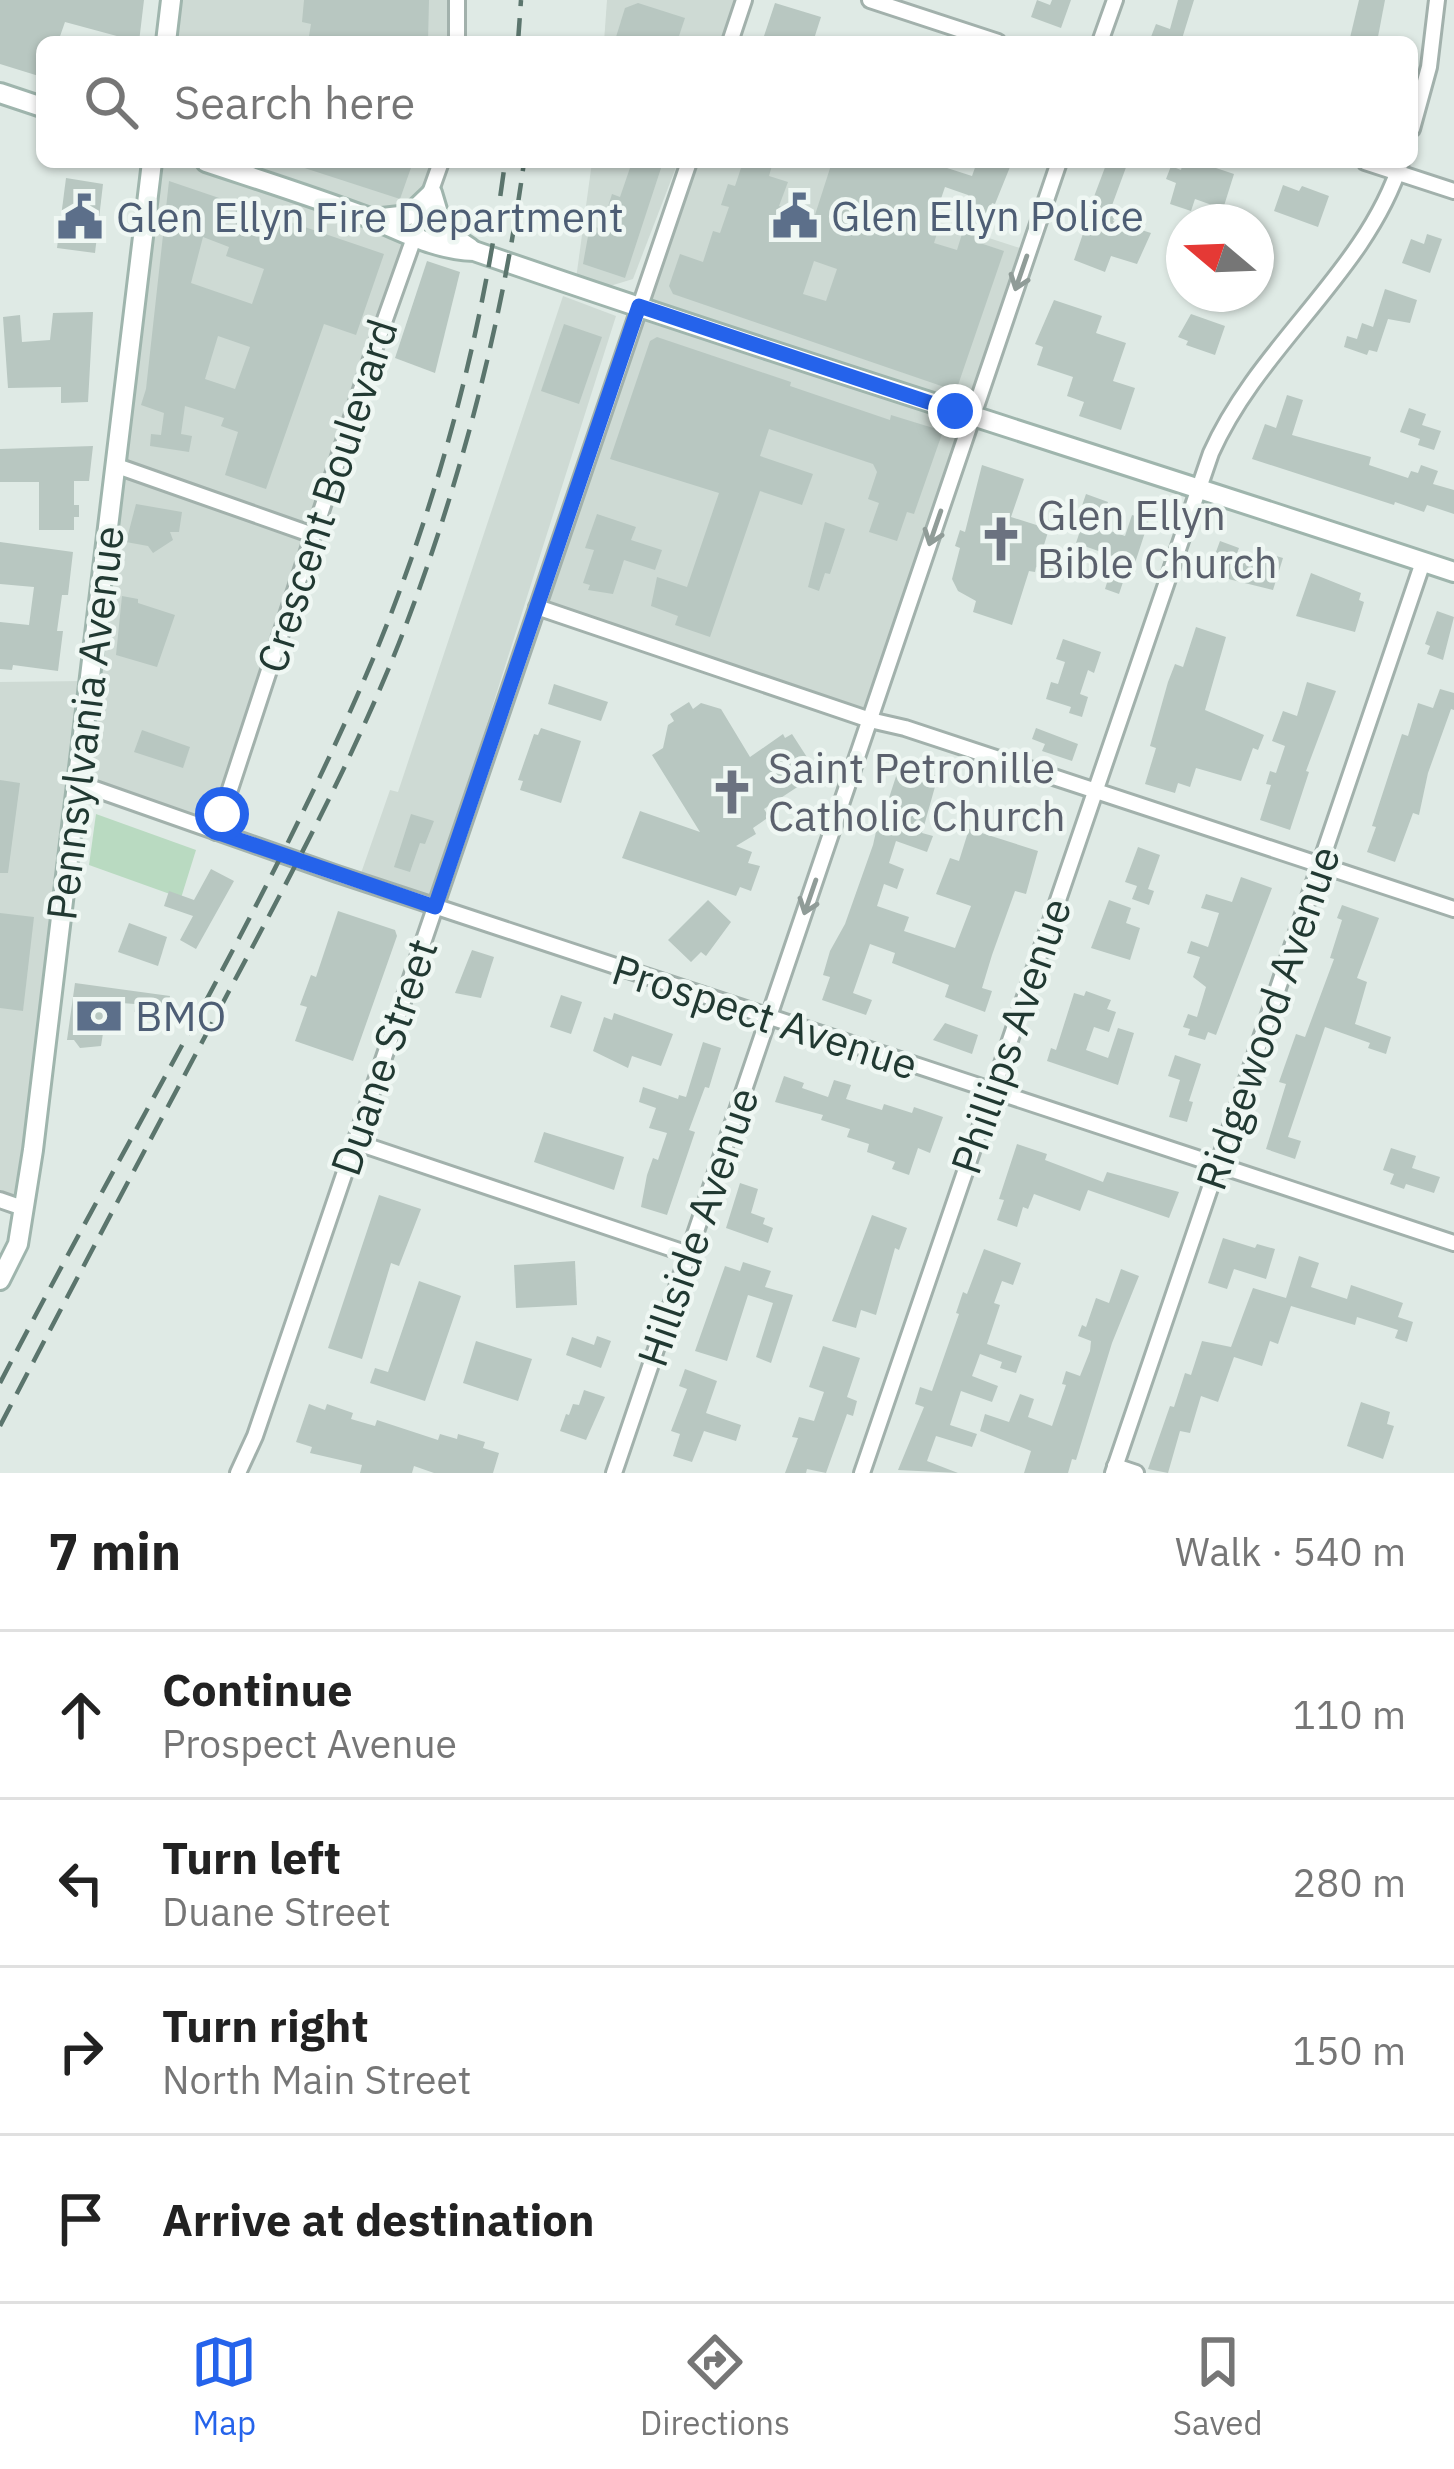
<!DOCTYPE html>
<meta charset="utf-8">
<style>
body{margin:0;font-family:"IBM Plex Sans",sans-serif;background:#f2f2f2;color:#222}
.compass{position:absolute;left:1166px;top:204px;width:108px;height:108px;border-radius:50%;background:#fff;box-shadow:0 3px 9px #0004;rotate:289deg}
.stop{position:absolute;width:36px;height:36px;margin:-27px;border:9px solid #2563eb;border-radius:50%;background:#fff}
.stop.end{background:#2563eb;border-color:#fff;box-shadow:0 3px 12px #0008}
.list{margin:0;padding:0;list-style:none}
h2{display:flex;justify-content:space-between;align-items:center;height:156px;margin:0;padding:0 48px;font-size:51px}
h2 small{font-size:39px;font-weight:400;color:#767676}
.list li{display:grid;grid-template-columns:78px 1fr auto;gap:36px;align-items:center;box-sizing:border-box;height:168px;padding:0 48px;border-top:3px solid #e0e0e0}
.list b{display:block;font-size:45px;white-space:nowrap}
.list p{margin:0;font-size:39px;white-space:nowrap;color:#767676}
.list em{font-size:39px;font-style:normal;color:#767676}
.icon{flex:none;width:66px;height:66px;fill:none;stroke:currentColor;stroke-width:2;stroke-linecap:round;stroke-linejoin:round}
.map{position:relative;flex:none;width:1454px;height:1473px;overflow:hidden}
.search{position:absolute;background:#fff;box-shadow:0 3px 9px #0004;left:36px;right:36px;top:36px;height:132px;display:flex;align-items:center;gap:30px;box-sizing:border-box;padding:0 42px;border-radius:18px;color:#767676;font-size:45px}
.sheet{height:828px;background:#fff}
nav{display:flex;justify-content:space-around;align-items:center;box-sizing:border-box;height:168px;border-top:3px solid #e0e0e0;background:#fff;font-size:33px;color:#767676}
nav a{display:grid;justify-items:center;gap:6px}
nav .on{color:#2563eb}
.map>svg:first-child{display:block}
.built{fill:#cedad4}
.green{fill:#b9dac1}
.building{fill:#b8c7c1;fill-rule:evenodd}
.lines{fill:none;stroke-linecap:round;stroke-linejoin:round}
.street-casing{stroke:#a2b1ac;stroke-width:20}
.secondary-casing{stroke:#9fb5ad;stroke-width:24}
.street{stroke:#fff;stroke-width:14}
.secondary{stroke:#fff;stroke-width:18}
.rail{stroke:#5b756d;stroke-width:4.5;stroke-dasharray:24 12;stroke-linecap:butt}
.oneway{stroke:#909c98}
.route{stroke:#2563eb;stroke-width:15}
.labels{text-anchor:middle;stroke-width:9;stroke-linejoin:round;paint-order:stroke}
.service-label{font-size:42px;fill:#4e5e75;stroke:#eff7f3;text-anchor:start}
.street-label{font-size:42px;fill:#213932;stroke:#eff7f3}
.worship-label{font-size:42px;fill:#5b616d;stroke:#eff7f3;text-anchor:start}
</style>
<div class="map">
<svg width="1454" height="1473" viewBox="0 0 1454 1473">
<rect width="100%" height="100%" fill="#dfeae5"/>
<!-- built -->
<g class="built">
<polygon points="175,0 454,0 453,42 171,42"/>
<polygon points="607,0 739,0 723,42 604,42"/>
<polygon points="156,162 193,162 411,233 311,529 121,463"/>
<polygon points="216,162 438,162 416,228"/>
<polygon points="592,162 678,162 633,279 610,286 576,279"/>
<polygon points="695,162 928,162 912,213 1023,249 970,411 647,301"/>
<polygon points="563,296 616,316 431,900 360,876 390,790 398,792"/>
<polygon points="643,310 966,419 867,715 542,605"/>
<polygon points="119,472 308,537 212,824 83,779"/>
<polygon points="85,681 20,1203 0,1196 0,682"/>
</g>
<!-- green -->
<polygon class="green" points="96,814 196,850 181,898 89,865"/>
<!-- building -->
<g class="building">
<polygon points="0,0 144,0 139,42 65,22 58,42 42,42 42,77 0,64"/>
<polygon points="304,0 429,0 428,42 308,42 311,24 302,22"/>
<polygon points="1037,0 1050,5 1052,0 1071,0 1061,28 1031,17"/>
<polygon points="1178,0 1194,0 1181,42 1149,42 1156,24 1170,29"/>
<polygon points="1359,0 1385,0 1377,42 1349,42"/>
<polygon points="638,3 685,18 677,42 630,42 616,37 625,8"/>
<polygon points="775,3 821,17 813,42 762,42"/>
<polygon points="286,162 413,162 400,199"/>
<polygon points="632,162 663,162 625,278 583,264 590,225 601,229 612,194 620,197"/>
<path d="M 743,162 L 773,162 L 769,176 L 788,182 L 779,206 L 814,218 L 832,162 L 945,162 L 944,167 L 972,176 L 977,162 L 1012,162 L 995,204 L 992,203 L 980,243 L 1004,251 L 956,391 L 673,294 L 669,286 L 680,254 L 703,262 L 713,231 L 720,233 L 729,207 L 721,205 L 728,184 L 735,186 ZM 945,187 L 968,195 L 961,220 L 966,221 L 957,250 L 934,243 L 939,227 L 932,225 ZM 814,261 L 837,269 L 826,301 L 803,294 Z"/>
<polygon points="1107,162 1128,162 1111,208 1117,210 1113,221 1151,233 1137,264 1111,256 1105,272 1074,260 1086,225 1080,223 1087,200 1092,202"/>
<polygon points="1183,162 1198,162 1234,174 1223,209 1195,199 1191,211 1170,204 1176,183 1166,179 1171,166 1181,170"/>
<polygon points="66,178 103,184 95,253 57,248"/>
<path d="M 169,181 L 384,254 L 356,335 L 324,324 L 266,489 L 225,475 L 238,432 L 221,426 L 224,418 L 185,406 L 181,434 L 192,436 L 189,452 L 150,446 L 151,434 L 161,435 L 164,413 L 141,405 L 146,389 ZM 203,237 L 229,247 L 226,256 L 264,269 L 252,304 L 191,283 ZM 218,336 L 250,347 L 235,389 L 205,379 Z"/>
<polygon points="1283,185 1299,191 1302,186 1329,196 1318,227 1274,211"/>
<polygon points="1427,234 1442,239 1430,273 1402,263 1411,239 1424,244"/>
<polygon points="427,261 460,272 435,373 395,358"/>
<polygon points="1385,289 1417,300 1410,323 1388,319 1377,352 1369,350 1367,355 1344,347 1347,336 1357,339 1362,323 1373,327"/>
<polygon points="1054,300 1102,316 1096,333 1126,343 1113,381 1135,388 1121,430 1079,416 1084,402 1067,396 1073,377 1037,365 1043,347 1035,344"/>
<polygon points="93,312 88,402 61,403 61,387 8,388 3,317 20,315 22,342 50,340 53,313"/>
<polygon points="1191,314 1225,326 1215,355 1186,345 1188,341 1178,337"/>
<polygon points="564,324 602,337 579,404 541,391"/>
<polygon points="657,337 791,382 790,386 890,420 891,415 943,431 914,514 907,512 897,541 869,532 879,503 868,499 877,472 873,464 769,429 760,456 813,474 802,505 760,491 710,637 675,625 678,616 651,606 657,577 687,587 719,493 610,459 650,341"/>
<polygon points="1287,395 1303,400 1292,435 1371,457 1369,465 1408,478 1411,471 1418,473 1421,465 1438,471 1433,484 1454,490 1454,514 1427,505 1424,512 1395,502 1394,505 1252,459 1265,424 1276,428"/>
<polygon points="1409,408 1426,414 1422,425 1441,431 1434,450 1418,445 1420,439 1400,432"/>
<polygon points="93,446 89,481 74,481 74,505 79,505 79,517 74,517 74,530 39,530 39,482 0,482 0,449"/>
<polygon points="982,465 1024,479 1011,517 1049,529 1043,548 1075,560 1068,579 1036,567 1035,572 1029,571 1012,625 973,612 976,601 958,591 952,579 960,548 955,546 960,530 965,532"/>
<polygon points="1086,494 1108,502 1099,527 1125,536 1132,515 1149,520 1135,563 1130,561 1119,594 1105,589 1115,557 1076,543 1079,534 1073,532"/>
<polygon points="136,504 182,512 179,532 170,532 173,540 153,553 148,546 126,542"/>
<polygon points="597,514 636,527 631,540 662,550 655,570 624,560 613,594 588,590 590,585 583,583 594,550 585,548"/>
<polygon points="825,522 845,529 830,574 825,573 819,591 808,587"/>
<polygon points="1220,541 1239,548 1235,559 1257,567 1262,552 1283,558 1273,590 1208,574"/>
<polygon points="0,542 73,552 68,595 62,595 57,631 63,631 58,671 13,665 12,670 0,669 0,622 29,625 34,587 0,584"/>
<polygon points="1311,573 1361,593 1359,600 1364,602 1355,632 1296,616"/>
<polygon points="122,596 138,599 138,603 175,615 157,667 116,655"/>
<polygon points="1437,611 1454,617 1443,660 1427,654 1430,646 1425,644"/>
<polygon points="1196,627 1226,637 1205,710 1264,735 1258,750 1253,748 1241,781 1196,768 1190,787 1178,783 1175,793 1145,784 1156,748 1150,746 1168,682 1175,664 1183,667"/>
<polygon points="1063,639 1101,652 1094,673 1088,670 1080,694 1088,697 1082,717 1069,713 1071,707 1046,699 1051,682 1058,684 1065,662 1056,659"/>
<polygon points="1307,682 1336,691 1306,771 1309,772 1290,830 1260,820 1271,785 1266,784 1270,771 1276,773 1285,746 1272,741 1283,711 1297,716"/>
<polygon points="554,684 608,702 601,721 548,704"/>
<polygon points="1440,689 1454,693 1454,710 1451,709 1428,773 1419,815 1413,813 1395,862 1367,852 1376,827 1372,826 1402,734 1408,736 1418,703 1433,708"/>
<polygon points="689,702 693,709 701,703 721,709 750,757 783,734 785,738 792,734 814,768 804,775 808,780 764,809 769,817 753,828 756,834 736,846 752,852 748,863 760,866 751,891 740,887 736,896 622,858 640,811 700,832 652,755 663,748 668,725 674,721 670,714"/>
<polygon points="541,728 581,741 561,803 520,790 523,781 518,780 534,734 538,735"/>
<polygon points="1036,728 1078,744 1072,761 1042,751 1045,744 1032,739"/>
<polygon points="142,730 190,747 183,768 134,752"/>
<polygon points="900,764 938,776 922,833 933,836 927,852 896,841 889,863 904,869 897,889 884,884 877,906 909,917 904,931 955,948 971,906 936,894 950,858 959,861 969,829 1038,851 1026,894 1015,891 992,955 982,988 992,991 985,1012 945,997 949,985 892,963 895,953 870,944 853,993 872,1000 866,1015 822,1000 830,977 823,975 830,951 845,924 873,845 884,796 889,798"/>
<polygon points="0,780 20,783 8,873 0,873"/>
<polygon points="411,814 434,821 425,844 420,843 410,872 394,867"/>
<polygon points="1138,847 1160,855 1148,889 1154,891 1149,905 1132,899 1137,886 1125,882"/>
<polygon points="211,869 234,881 196,949 180,940 193,916 164,906 169,891 194,900"/>
<polygon points="1241,877 1272,888 1216,1035 1208,1032 1205,1040 1188,1035 1190,1029 1183,1027 1188,1014 1197,1017 1206,987 1193,977 1200,957 1187,953 1191,941 1208,947 1219,913 1201,908 1206,894 1232,902"/>
<polygon points="708,900 731,922 706,956 701,952 691,962 668,940"/>
<polygon points="1109,900 1131,908 1126,923 1140,928 1130,960 1091,948"/>
<polygon points="1342,905 1379,918 1357,978 1367,982 1355,1024 1391,1037 1386,1054 1368,1048 1370,1043 1325,1027 1288,1137 1301,1141 1295,1159 1266,1149 1286,1084 1279,1082 1285,1065 1296,1034 1305,1037 1334,959 1330,958 1342,920 1337,918"/>
<polygon points="338,911 395,930 397,936 353,1061 295,1041 307,1007 300,1005 311,975 316,977"/>
<polygon points="0,913 34,917 23,1011 0,1008"/>
<polygon points="129,923 167,937 158,966 118,952"/>
<polygon points="472,950 494,957 481,998 455,993"/>
<polygon points="75,983 170,996 167,1017 134,1012 135,1004 108,1002 101,1046 80,1048 74,1040 67,1040"/>
<polygon points="1086,991 1111,1000 1107,1009 1116,1012 1109,1032 1094,1027 1086,1050 1108,1058 1118,1028 1134,1033 1118,1085 1047,1061 1051,1048 1056,1050 1074,993 1084,996"/>
<polygon points="561,995 582,1002 571,1034 550,1027"/>
<polygon points="614,1013 673,1034 661,1066 632,1056 628,1068 593,1051 604,1017 612,1020"/>
<polygon points="945,1023 978,1035 972,1054 933,1040"/>
<polygon points="703,1042 721,1048 709,1088 705,1087 689,1130 695,1132 667,1215 641,1207 647,1175 653,1158 658,1160 667,1133 649,1128 656,1108 639,1102 643,1087 678,1099 679,1095 686,1097"/>
<polygon points="1175,1055 1201,1064 1189,1101 1193,1102 1187,1122 1169,1117 1180,1080 1168,1076"/>
<polygon points="784,1076 804,1083 802,1088 828,1097 834,1080 851,1085 846,1099 882,1110 884,1104 912,1113 914,1107 943,1117 930,1153 918,1148 909,1175 892,1169 895,1162 867,1152 869,1144 847,1137 850,1129 821,1120 823,1115 775,1102"/>
<polygon points="544,1132 624,1157 614,1190 534,1162"/>
<polygon points="1017,1144 1047,1154 1045,1160 1103,1182 1107,1172 1179,1192 1169,1218 1088,1190 1080,1211 1034,1194 1028,1209 1023,1207 1017,1227 997,1220 1004,1200 999,1199"/>
<polygon points="1391,1148 1416,1156 1412,1168 1440,1177 1434,1193 1406,1184 1404,1189 1390,1184 1394,1174 1383,1170"/>
<polygon points="740,1183 758,1189 751,1213 765,1218 763,1224 773,1228 768,1243 726,1228"/>
<polygon points="379,1195 421,1209 399,1266 391,1263 362,1359 328,1348"/>
<polygon points="872,1215 907,1228 899,1250 895,1248 876,1315 861,1310 856,1328 832,1321"/>
<polygon points="1223,1238 1255,1248 1257,1244 1275,1249 1266,1279 1234,1269 1227,1289 1208,1283"/>
<polygon points="984,1249 1021,1263 1013,1285 1002,1281 994,1303 1000,1305 987,1344 1022,1356 1016,1373 1000,1368 1002,1362 980,1354 972,1376 998,1386 992,1402 961,1391 950,1425 977,1434 972,1447 936,1436 927,1461 958,1473 898,1470 924,1407 915,1404 920,1387 932,1391 959,1314 956,1313 963,1292 967,1294"/>
<polygon points="1299,1256 1319,1263 1311,1287 1347,1299 1351,1285 1403,1303 1398,1317 1413,1322 1407,1342 1395,1338 1398,1330 1357,1317 1355,1325 1291,1306 1278,1344 1270,1341 1262,1366 1234,1357 1218,1402 1201,1396 1190,1433 1180,1431 1168,1473 1148,1469 1170,1406 1174,1407 1185,1373 1191,1375 1202,1341 1231,1347 1253,1288 1286,1298"/>
<polygon points="575,1261 577,1305 516,1308 514,1265"/>
<polygon points="743,1262 771,1271 765,1287 793,1295 771,1363 756,1357 773,1303 748,1295 727,1361 695,1351 725,1266 740,1271"/>
<polygon points="1121,1269 1139,1276 1112,1343 1076,1460 1072,1459 1068,1473 1024,1473 1031,1451 980,1431 985,1414 1009,1422 1020,1394 1034,1399 1028,1417 1052,1426 1066,1385 1062,1384 1066,1371 1080,1376 1090,1351 1091,1341 1078,1336 1082,1325 1086,1327 1096,1298 1109,1303"/>
<polygon points="419,1281 461,1296 425,1401 370,1383 375,1368 388,1372"/>
<polygon points="597,1336 611,1341 601,1368 566,1355 572,1337 594,1345"/>
<polygon points="476,1341 532,1359 518,1401 463,1383"/>
<polygon points="823,1346 860,1358 847,1397 857,1401 853,1416 847,1414 826,1473 807,1469 806,1473 785,1473 798,1438 792,1437 799,1417 814,1421 824,1392 809,1387"/>
<polygon points="685,1369 717,1381 706,1413 741,1425 736,1441 704,1431 692,1462 673,1456 680,1434 671,1431 687,1389 679,1386"/>
<polygon points="584,1390 605,1397 586,1440 560,1431 566,1414 569,1415 573,1404 579,1405"/>
<polygon points="1361,1402 1390,1412 1387,1424 1394,1426 1383,1459 1347,1446"/>
<polygon points="309,1404 325,1410 327,1404 353,1413 351,1419 375,1426 377,1420 438,1440 440,1434 457,1439 458,1434 485,1442 483,1448 499,1453 493,1473 434,1473 414,1466 412,1473 360,1473 362,1465 310,1453 312,1447 296,1442"/>
</g>
<g class="lines">
<!-- street casing -->
<g class="street-casing">
<g id="street">
<polyline points="870,0 998,42"/>
<polyline points="457,42 457,0"/>
<polyline points="730,42 744,0"/>
<polyline points="1100,42 1115,0"/>
<polyline points="1412,129 1429,67 1437,0"/>
<polyline points="1365,162 1454,191"/>
<polyline points="117,466 313,535"/>
<polyline points="537,607 870,720 905,728 1454,909"/>
<polyline points="78,783 337,874 1454,1243"/>
<polyline points="216,832 372,356 441,162"/>
<polyline points="355,1142 688,1254"/>
<polyline points="0,1200 23,1208"/>
<polyline points="1115,1466 1136,1473"/>
<polyline points="238,1473 255,1436 689,162"/>
<polyline points="614,1473 1059,162"/>
<path d="M 862,1473 L 1211,453 C 1259,345 1366,272 1401,162"/>
<polyline points="1113,1473 1423,562"/>
</g>
</g>
<!-- secondary casing -->
<g class="secondary-casing">
<g id="secondary">
<polyline points="166,42 171,0"/>
<polyline points="0,93 42,107"/>
<path d="M 206,162 C 260,180 314,197 367,217 C 403,231 434,250 474,251 C 799,363 1128,464 1454,572"/>
<polyline points="373,219 409,215 432,193 443,230 470,248"/>
<polyline points="0,1280 18,1244 33,1150 152,162"/>
</g>
</g>
<!-- street -->
<use href="#street" class="street"/>
<!-- secondary -->
<use href="#secondary" class="secondary"/>
<!-- rail -->
<g class="rail">
<polyline points="518,42 521,0"/>
<path d="M 0,1383 C 120,1151 256,926 361,687 C 433,522 482,341 505,162"/>
<path d="M 0,1426 C 75,1281 152,1137 228,993 C 289,878 351,764 399,643 C 459,489 502,326 524,162"/>
</g>
</g>
<!-- one-way arrows -->
<defs><path id="oneway-shaft" d="M-6 0H5M1.5-3L5.5 0L1.5 3" fill="none" stroke-width="1.6" stroke-linecap="round" stroke-linejoin="round" transform="scale(3)"/></defs>
<g class="oneway">
<use href="#oneway-shaft" transform="translate(1021 273) rotate(109)"/>
<use href="#oneway-shaft" transform="translate(935 528) rotate(109)"/>
<use href="#oneway-shaft" transform="translate(810 897) rotate(109)"/>
</g>
<g class="lines">
<!-- route -->
<polyline class="route" points="222,814 216,832 435,907 639,306 955,411"/>
</g>
<!-- icons -->
<defs>
<g id="civic-bare" transform="scale(3.6)"><path d="M-.6-6.5H3V-4.5H.6V-3L4-1V1h2V6H-6V1h2V-1L-.6-3ZM-1.2 2.5V6h2.4V2.5Z" fill="#5c6f8a" stroke="#eff7f3" stroke-width="2.5" paint-order="stroke"/></g>
<g id="church-bare" transform="scale(3.6)"><path d="M-1.2-6h2.4v3.5h3.3v2.4h-3.3V6h-2.4V-.1h-3.3v-2.4h3.3Z" fill="#6b7280" stroke="#eff7f3" stroke-width="2.5" paint-order="stroke"/></g>
<g id="bank-bare" transform="scale(3.6)"><path d="M-6-4H6V4H-6ZM0-2.3a2.3 2.3 0 1 0 0 4.6a2.3 2.3 0 1 0 0-4.6Z" fill="#5c6f8a" stroke="#eff7f3" stroke-width="2.5" paint-order="stroke"/></g>
</defs>
<g fill-rule="evenodd">
<use href="#civic-bare" x="795" y="216"/>
<use href="#civic-bare" x="80" y="217"/>
<use href="#church-bare" x="1001" y="539"/>
<use href="#church-bare" x="732" y="792"/>
<use href="#bank-bare" x="99" y="1016"/>
</g>
<g class="labels">
<!-- service labels -->
<g class="service-label">
<text x="831" y="231">Glen Ellyn Police</text>
<text x="116" y="232">Glen Ellyn Fire Department</text>
<text x="135" y="1031">BMO</text>
</g>
<!-- street labels -->
<g class="street-label">
<text transform="translate(327 496) rotate(-72)" y="15">Crescent Boulevard</text>
<text transform="translate(85 723) rotate(-83)" y="15">Pennsylvania Avenue</text>
<text transform="translate(765 1017) rotate(18)" y="15">Prospect Avenue</text>
<text transform="translate(1268 1018) rotate(-71)" y="15">Ridgewood Avenue</text>
<text transform="translate(1011 1036) rotate(-71)" y="15">Phillips Avenue</text>
<text transform="translate(384 1057) rotate(-71)" y="15">Duane Street</text>
<text transform="translate(698 1227) rotate(-71)" y="15">Hillside Avenue</text>
</g>
<!-- worship labels -->
<g class="worship-label">
<text x="1037" y="530">Glen Ellyn<tspan x="1037" dy="48">Bible Church</tspan></text>
<text x="768" y="783">Saint Petronille<tspan x="768" dy="48">Catholic Church</tspan></text>
</g>
</g>
</svg>
<svg class="compass" viewBox="-18 -18 36 36"><path d="M0-13l5 13h-10z" fill="#e53935"/><path d="M0 13l5-13h-10z" fill="#767676"/></svg>
<div class="stop" style="left:222px;top:814px"></div>
<div class="stop end" style="left:955px;top:411px"></div>
<div class="search"><svg class="icon" aria-label="search" viewBox="0 0 24 24"><circle cx="10" cy="10" r="6"/><path d="M15 15l6 6"/></svg>Search here</div>
</div>
<section class="sheet">
<h2>7 min<small>Walk · 540 m</small></h2>
<ul class="list">
<li><svg class="icon" aria-label="ahead" viewBox="0 0 24 24"><path d="M12 20V5M6 11l6-6 6 6"/></svg><div><b>Continue</b><p>Prospect Avenue</p></div><em>110 m</em></li>
<li><svg class="icon" aria-label="left" viewBox="0 0 24 24"><path d="M17 20v-9H6M10 6l-5 5 5 5"/></svg><div><b>Turn left</b><p>Duane Street</p></div><em>280 m</em></li>
<li><svg class="icon" aria-label="right" viewBox="0 0 24 24"><path d="M7 20v-9h11M14 6l5 5-5 5"/></svg><div><b>Turn right</b><p>North Main Street</p></div><em>150 m</em></li>
<li><svg class="icon" aria-label="arrive" viewBox="0 0 24 24"><path d="M6 21V4h12l-3 4 3 4H6"/></svg><div><b>Arrive at destination</b></div></li>
</ul>
</section>
<nav>
<a class="on"><svg class="icon" aria-label="map" viewBox="0 0 24 24"><path d="M3 6l6-2 6 2 6-2v14l-6 2-6-2-6 2zM9 4v14M15 6v14"/></svg>Map</a>
<a><svg class="icon" aria-label="directions" viewBox="0 0 24 24"><path d="M12 3l9 9-9 9-9-9zM9 14v-3h6M13 9l2 2-2 2"/></svg>Directions</a>
<a><svg class="icon" aria-label="saved" viewBox="0 0 24 24"><path d="M7 4h10v16l-5-4-5 4z"/></svg>Saved</a>
</nav>
